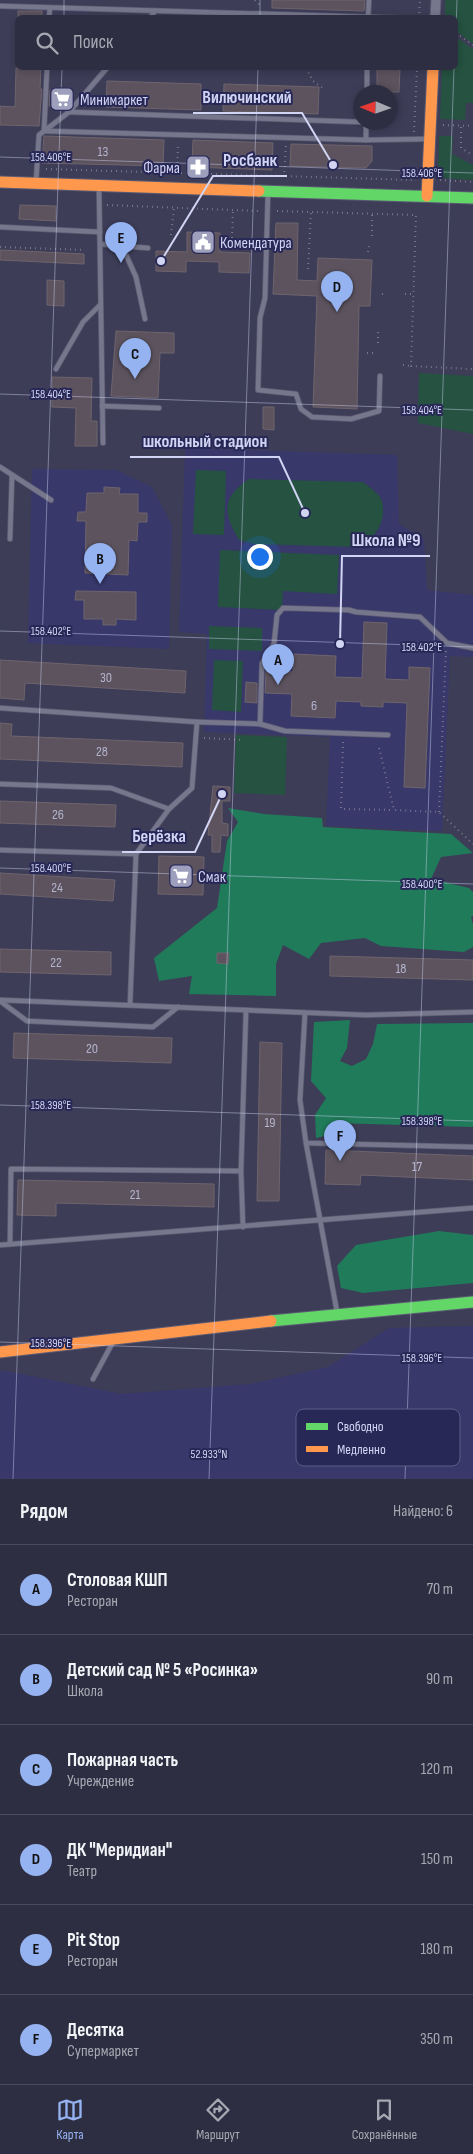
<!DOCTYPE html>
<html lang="ru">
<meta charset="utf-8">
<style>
body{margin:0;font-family:"Sofia Sans Condensed",sans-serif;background:#363649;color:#f1f3f6}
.compass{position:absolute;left:353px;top:85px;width:45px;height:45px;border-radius:50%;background:#2e2e42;box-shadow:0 2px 8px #0003;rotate:272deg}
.you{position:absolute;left:259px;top:556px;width:18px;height:18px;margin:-12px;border:4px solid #fff;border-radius:50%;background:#1a73e8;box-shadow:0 0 0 8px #1a73e833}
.badge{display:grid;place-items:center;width:32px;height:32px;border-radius:50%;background:#95b2f1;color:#111;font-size:16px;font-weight:700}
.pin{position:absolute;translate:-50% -41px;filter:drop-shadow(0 1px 2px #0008)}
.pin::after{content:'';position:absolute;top:26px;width:18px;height:15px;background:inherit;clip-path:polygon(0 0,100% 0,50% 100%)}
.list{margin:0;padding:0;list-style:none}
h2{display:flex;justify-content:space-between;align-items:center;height:65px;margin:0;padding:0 20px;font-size:21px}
h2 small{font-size:16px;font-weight:400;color:#a7a8b2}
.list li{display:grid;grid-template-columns:32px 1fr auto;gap:15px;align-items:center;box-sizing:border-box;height:90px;padding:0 20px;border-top:1px solid #494a5b}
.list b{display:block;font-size:19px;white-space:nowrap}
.list p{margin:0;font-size:16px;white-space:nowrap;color:#a7a8b2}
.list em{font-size:16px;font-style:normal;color:#a7a8b2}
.icon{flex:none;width:28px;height:28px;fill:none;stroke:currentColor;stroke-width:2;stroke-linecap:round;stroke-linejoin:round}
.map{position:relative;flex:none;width:473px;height:1479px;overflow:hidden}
.search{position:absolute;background:#2e2e42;box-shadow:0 2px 8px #0003;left:15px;right:15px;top:15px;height:55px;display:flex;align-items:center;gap:12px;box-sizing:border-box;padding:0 18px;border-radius:8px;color:#a7a8b2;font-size:19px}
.sheet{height:605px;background:#2e2e42}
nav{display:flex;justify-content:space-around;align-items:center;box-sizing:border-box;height:70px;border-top:1px solid #494a5b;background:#2e2e42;font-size:14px;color:#a7a8b2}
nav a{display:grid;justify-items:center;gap:2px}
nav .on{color:#95b2f1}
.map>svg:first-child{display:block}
.built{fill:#38386b}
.green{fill:#255241}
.forest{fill:#207b5a}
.building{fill:#5c535e;stroke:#6f646c}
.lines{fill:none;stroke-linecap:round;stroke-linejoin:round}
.lane-casing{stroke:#5b5b73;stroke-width:6}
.street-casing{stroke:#5b5b73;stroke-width:11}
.fast-casing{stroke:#5b5b73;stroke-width:13}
.slow-casing{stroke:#5b5b73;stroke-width:13}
.path{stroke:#76778b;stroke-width:2;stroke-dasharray:1 4;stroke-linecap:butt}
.lane{stroke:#76778c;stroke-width:4.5}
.street{stroke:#76778c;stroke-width:9}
.fast{stroke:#63d668;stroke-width:11}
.slow{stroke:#ff974d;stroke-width:11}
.ticks{fill:none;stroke:#d1d4f3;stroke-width:1;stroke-opacity:0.45}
.labels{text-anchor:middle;stroke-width:4;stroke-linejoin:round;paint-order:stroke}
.number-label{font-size:14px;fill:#b4b4ce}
.poi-label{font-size:16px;fill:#d1d4f3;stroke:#282857;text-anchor:start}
.key{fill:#282857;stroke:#5b5c86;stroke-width:1}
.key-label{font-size:14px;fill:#d1d4f3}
.ticks-label{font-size:12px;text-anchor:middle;fill:#d1d4f3;stroke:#282857;stroke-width:4;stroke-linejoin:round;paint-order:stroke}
.leader{fill:none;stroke:#d1d4f3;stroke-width:2}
.callout-dot{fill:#d1d4f3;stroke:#282857;stroke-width:2}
.callout-label{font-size:18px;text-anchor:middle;font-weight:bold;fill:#d1d4f3;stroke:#282857;stroke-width:4;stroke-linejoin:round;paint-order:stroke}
</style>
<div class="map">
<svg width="473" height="1479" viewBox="0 0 473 1479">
<rect width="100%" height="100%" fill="#3d3d58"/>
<!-- built -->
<g class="built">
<polygon points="185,448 397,455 399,524 424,539 427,590 473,595 473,657 450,656 442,831 326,826 330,737 204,732 207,634 179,632"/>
<polygon points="32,469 116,470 152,487 172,525 169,649 28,643"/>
<polygon points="473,1326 473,1479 0,1479 0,1372 6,1371 122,1394 250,1384 328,1367 389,1328"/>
</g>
<!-- green -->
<g class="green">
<polygon points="445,0 473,0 473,44 456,31 456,18 445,17"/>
<polygon points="456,37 473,49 473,103 466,103 465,120 440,119 442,68 456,68"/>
<polygon points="439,136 453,136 452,154 473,165 473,180 438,178"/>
<polygon points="419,373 473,376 473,434 418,423"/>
<polygon points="196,470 226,471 224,535 193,534"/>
<path d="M 249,479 L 363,482 C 369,487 379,493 382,501 C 387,521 375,538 360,547 L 254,544 L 239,540 C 223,513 221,498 249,479 Z"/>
<polygon points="220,550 339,555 337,594 283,591 282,610 218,607"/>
<polygon points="209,626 262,628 262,651 209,649"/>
<polygon points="214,660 243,661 241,712 212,710"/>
<polygon points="236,735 287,737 285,795 234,793"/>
</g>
<!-- forest -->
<g class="forest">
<polygon points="228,808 264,814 322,818 323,827 451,834 473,853 441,857 431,879 469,888 473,892 473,916 471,917 473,924 473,947 464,952 381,946 365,938 321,943 309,959 283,945 276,964 276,996 189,994 192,976 159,981 154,958 217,908 227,841 238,822"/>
<polygon points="350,1020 347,1048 340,1061 352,1066 366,1059 373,1044 377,1024 473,1023 473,1127 333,1123 329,1135 316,1138 315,1115 326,1098 311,1081 314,1022"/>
<polygon points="439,1231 473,1235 473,1283 363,1293 341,1288 337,1266 356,1245"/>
</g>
<!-- building -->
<g class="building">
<polygon points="272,0 365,0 364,11 272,8"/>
<rect x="18" y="11" width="24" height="7"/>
<polygon points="16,68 41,68 40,89 42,89 39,126 0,125 0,106 15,107"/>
<polygon points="377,68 400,68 399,92 377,92"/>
<polygon points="107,81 201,84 201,110 106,107"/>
<polygon points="224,84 319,87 318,114 223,111"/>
<polygon points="50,90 69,91 68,107 49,106"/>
<polygon points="44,136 164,140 163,166 42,163"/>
<polygon points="193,140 273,143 272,170 192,167"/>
<polygon points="291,144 372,146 372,161 366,168 290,166"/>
<polygon points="20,205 56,206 56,221 19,219"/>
<polygon points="276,223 298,223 297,280 317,281 318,258 372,260 370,306 359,306 357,409 313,407 317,296 273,294"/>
<polygon points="187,232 220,233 220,252 250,253 249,273 219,272 219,262 186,261 186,272 156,271 156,251 187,252"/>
<polygon points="0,250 84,254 84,264 0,260"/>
<polygon points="47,280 64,281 64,306 47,305"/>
<polygon points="116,331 174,333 174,353 160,353 158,398 111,396"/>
<polygon points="52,377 92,378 91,421 97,421 97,446 75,446 76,408 52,407"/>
<polygon points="263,407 274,407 274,430 263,429"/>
<polygon points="104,487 120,488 119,494 138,494 138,513 147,513 147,522 138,522 137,541 129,540 128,575 85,573 86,521 77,521 78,512 86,512 87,493 104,493"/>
<polygon points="76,591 136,592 136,620 116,619 116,625 103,625 103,619 84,619 84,600 75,600"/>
<polygon points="364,622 387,623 385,679 409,680 409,667 430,668 425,788 404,787 407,703 383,702 383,707 361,706 361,702 336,701 335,718 291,716 292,694 265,693 266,671 293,672 294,654 336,656 335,677 362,678"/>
<polygon points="0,660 186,671 185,693 25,683 24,700 0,698"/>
<polygon points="246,682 257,683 257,703 245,702"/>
<polygon points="0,723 12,724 11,736 183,743 182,767 0,759"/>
<polygon points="213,786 230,787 230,801 222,801 222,823 228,824 228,836 221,835 220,852 212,852 212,835 208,835"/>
<polygon points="0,801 116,805 115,827 0,823"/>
<polygon points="159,856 204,857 203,895 158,894"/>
<polygon points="0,873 115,880 113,901 0,894"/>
<polygon points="0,949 111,952 111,975 0,972"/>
<polygon points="217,953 229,953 228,964 217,963"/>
<polygon points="330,956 473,960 473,980 330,976"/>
<polygon points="14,1033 172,1038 171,1063 13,1058"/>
<polygon points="260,1042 282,1043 279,1201 257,1201"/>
<polygon points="326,1150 473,1156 473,1180 361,1175 360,1185 325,1184"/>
<polygon points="18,1180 214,1184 214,1207 56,1203 56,1216 17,1215"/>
</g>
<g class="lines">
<!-- lane casing -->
<g class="lane-casing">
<g id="lane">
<polyline points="0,6 402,18"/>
<polyline points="49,18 50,8"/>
<polyline points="150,18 155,11"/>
<polyline points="368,18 369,0"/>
<polyline points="367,92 367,68"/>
<polyline points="69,112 360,122"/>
<polyline points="44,131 366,140 366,122"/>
<polyline points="44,131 47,68"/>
<polyline points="366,140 427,139"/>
<polyline points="36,182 39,135 69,112 107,68"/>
<polyline points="99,188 103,443"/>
<polyline points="268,192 265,298 260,318 258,390 296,394 301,409 312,417 351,419 379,411 380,376"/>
<polyline points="0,227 100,232"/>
<polyline points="100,244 122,246 136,277 145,319"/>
<polyline points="232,245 267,246"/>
<polyline points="122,246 148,248"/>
<polyline points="56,369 83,322 100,305"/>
<polyline points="102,406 159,408"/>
<polyline points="0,467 51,500"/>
<polyline points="10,539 12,475"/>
<polyline points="0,708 197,722 192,788 169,809 136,854 130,1005"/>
<polyline points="197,722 260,724 285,731 388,735"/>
<polyline points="260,724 262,663 274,644 277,615 283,608 349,610 356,612 420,617 447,643 473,648"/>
<polyline points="0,784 111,788 169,809"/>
<polyline points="0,850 136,854"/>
<polyline points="0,1000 366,1015 473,1012"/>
<polyline points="0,1001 27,1021 153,1027 178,1007"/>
<polyline points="305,1013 300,1100 306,1143 473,1147"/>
<polyline points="306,1143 337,1312"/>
<polyline points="241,1171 246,1010"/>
<polyline points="10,1244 11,1169 241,1171 243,1227"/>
<polyline points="0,1245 473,1208"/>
<polyline points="93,1379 113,1342"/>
</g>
</g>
<!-- street casing -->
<g class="street-casing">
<polyline id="street" points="435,18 436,0"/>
</g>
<!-- fast casing -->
<g class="fast-casing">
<g id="fast">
<polyline points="259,191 473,198"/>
<polyline points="271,1321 473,1302"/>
</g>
</g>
<!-- slow casing -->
<g class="slow-casing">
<g id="slow">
<polyline points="0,182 259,191"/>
<polyline points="427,196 433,68"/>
<polyline points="0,1352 271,1321"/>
</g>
</g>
<!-- path -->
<g class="path">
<polyline points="255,0 261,6"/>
<polyline points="419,18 420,0"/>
<polyline points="456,33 473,45"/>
<polyline points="306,68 313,81 324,89"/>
<polyline points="443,125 473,126"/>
<polyline points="461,127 461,148 473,155"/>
<polyline points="414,132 417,68"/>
<polyline points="46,169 416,180"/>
<polyline points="177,173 178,143"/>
<polyline points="284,177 286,145"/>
<polyline points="440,180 473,182"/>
<polyline points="107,205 259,211"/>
<polyline points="277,211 416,215 411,366 473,369"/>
<polyline points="171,235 174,208"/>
<polyline points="372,236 372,213"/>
<polyline points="232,238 233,210"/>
<polyline points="0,247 85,250"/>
<polyline points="368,252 369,245"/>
<polyline points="308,269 311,211"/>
<polyline points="382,294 387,294"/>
<polyline points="405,294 414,294"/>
<polyline points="378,343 378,331"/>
<polyline points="367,353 374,353"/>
<polyline points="403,365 411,366"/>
<polyline points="204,738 243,740"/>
<polyline points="343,742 341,809 394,810"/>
<polyline points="379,748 394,810 439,812 473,844"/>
<polyline points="439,812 446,650"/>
</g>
<!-- lane -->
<use href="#lane" class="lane"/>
<!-- street -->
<use href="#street" class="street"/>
<!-- fast -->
<use href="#fast" class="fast"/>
<!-- slow -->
<use href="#slow" class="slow"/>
</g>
<!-- ticks -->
<path class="ticks" d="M 64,18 L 64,0M 260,18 L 260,0M 456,29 L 457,0M 0,157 L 473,173M 0,394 L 473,410M 0,631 L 473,647M 0,868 L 473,884M 0,1105 L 473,1121M 0,1342 L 473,1358M 13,1479 L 62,68M 209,1479 L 258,68M 405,1479 L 454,68"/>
<!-- icons -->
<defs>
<g id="supermarket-square" transform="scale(1.25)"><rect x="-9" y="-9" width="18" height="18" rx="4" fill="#9d9fbd" stroke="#282857"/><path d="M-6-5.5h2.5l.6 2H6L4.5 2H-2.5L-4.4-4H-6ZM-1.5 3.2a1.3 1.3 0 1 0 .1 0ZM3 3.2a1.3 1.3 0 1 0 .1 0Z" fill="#fff"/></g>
<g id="pharmacy-square" transform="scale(1.25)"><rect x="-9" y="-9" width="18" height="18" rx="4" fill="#9d9fbd" stroke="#282857"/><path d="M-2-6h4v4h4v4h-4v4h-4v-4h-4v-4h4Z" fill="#fff"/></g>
<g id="civic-square" transform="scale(1.25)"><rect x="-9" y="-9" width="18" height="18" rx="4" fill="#9d9fbd" stroke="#282857"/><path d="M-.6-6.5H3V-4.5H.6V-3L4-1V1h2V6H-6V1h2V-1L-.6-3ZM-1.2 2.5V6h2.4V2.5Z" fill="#fff"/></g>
</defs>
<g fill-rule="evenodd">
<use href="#supermarket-square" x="62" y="99"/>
<use href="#pharmacy-square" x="198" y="167"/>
<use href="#civic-square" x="203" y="242"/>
<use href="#supermarket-square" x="181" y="876"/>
</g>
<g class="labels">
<!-- number labels -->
<g class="number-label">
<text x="103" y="156">13</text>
<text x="106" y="682">30</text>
<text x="314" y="710">6</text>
<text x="102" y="756">28</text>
<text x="58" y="819">26</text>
<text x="57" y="892">24</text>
<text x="56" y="967">22</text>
<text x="401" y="973">18</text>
<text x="92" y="1053">20</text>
<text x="270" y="1127">19</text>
<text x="417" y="1171">17</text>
<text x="135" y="1199">21</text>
</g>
<!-- poi labels -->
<g class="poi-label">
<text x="80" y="105">Минимаркет</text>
<text x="180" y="173" text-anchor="end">Фарма</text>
<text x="220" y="248">Комендатура</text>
<text x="198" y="882">Смак</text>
</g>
</g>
<!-- legend -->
<rect x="296" y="1409" width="164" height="57" rx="8" class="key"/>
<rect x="306" y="1423" width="22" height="7" fill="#63d668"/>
<rect x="306" y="1446" width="22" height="6" fill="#ff974d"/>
<g class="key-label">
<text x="337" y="1431">Свободно</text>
<text x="337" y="1454">Медленно</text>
</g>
<g class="ticks-label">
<text x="51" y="161">158.406°E</text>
<text x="422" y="177">158.406°E</text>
<text x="51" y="398">158.404°E</text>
<text x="422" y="414">158.404°E</text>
<text x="51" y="635">158.402°E</text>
<text x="422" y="651">158.402°E</text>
<text x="51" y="872">158.400°E</text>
<text x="422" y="888">158.400°E</text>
<text x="51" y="1109">158.398°E</text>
<text x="422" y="1125">158.398°E</text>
<text x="51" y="1347">158.396°E</text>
<text x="422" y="1362">158.396°E</text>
<text x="209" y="1458">52.933°N</text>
</g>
<!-- callouts -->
<path class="leader" d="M333 165L302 113H193M161 261L213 176H287M305 513L279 457H130M340 644L342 556H430M222 794L195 852H122"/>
<g class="callout-dot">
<circle cx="333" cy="165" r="5"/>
<circle cx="161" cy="261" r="5"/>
<circle cx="305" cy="513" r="5"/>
<circle cx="340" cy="644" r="5"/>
<circle cx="222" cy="794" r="5"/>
</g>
<g class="callout-label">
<text x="247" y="103">Вилючинский</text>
<text x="250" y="166">Росбанк</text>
<text x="205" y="447">школьный стадион</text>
<text x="386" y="546">Школа №9</text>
<text x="159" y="842">Берёзка</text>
</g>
</svg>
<svg class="compass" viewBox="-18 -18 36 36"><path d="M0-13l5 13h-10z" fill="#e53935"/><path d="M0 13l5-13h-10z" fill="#a7a8b2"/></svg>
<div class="you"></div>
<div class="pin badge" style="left:278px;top:685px">A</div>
<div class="pin badge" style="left:100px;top:584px">B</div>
<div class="pin badge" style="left:135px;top:379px">C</div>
<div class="pin badge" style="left:337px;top:312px">D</div>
<div class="pin badge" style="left:121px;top:263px">E</div>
<div class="pin badge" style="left:340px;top:1161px">F</div>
<div class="search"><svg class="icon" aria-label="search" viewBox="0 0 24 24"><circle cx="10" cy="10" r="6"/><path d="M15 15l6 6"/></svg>Поиск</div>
</div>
<section class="sheet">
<h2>Рядом<small>Найдено: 6</small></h2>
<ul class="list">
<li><span class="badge">A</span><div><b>Столовая КШП</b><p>Ресторан</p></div><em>70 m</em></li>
<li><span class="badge">B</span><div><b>Детский сад № 5 «Росинка»</b><p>Школа</p></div><em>90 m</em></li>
<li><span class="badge">C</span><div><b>Пожарная часть</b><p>Учреждение</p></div><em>120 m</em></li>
<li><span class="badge">D</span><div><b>ДК &quot;Меридиан&quot;</b><p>Театр</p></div><em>150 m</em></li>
<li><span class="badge">E</span><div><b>Pit Stop</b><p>Ресторан</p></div><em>180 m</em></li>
<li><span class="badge">F</span><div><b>Десятка</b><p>Супермаркет</p></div><em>350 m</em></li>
</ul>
</section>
<nav>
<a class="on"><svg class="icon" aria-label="map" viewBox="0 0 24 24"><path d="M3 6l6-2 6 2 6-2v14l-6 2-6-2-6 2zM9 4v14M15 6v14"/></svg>Карта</a>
<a><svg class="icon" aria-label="directions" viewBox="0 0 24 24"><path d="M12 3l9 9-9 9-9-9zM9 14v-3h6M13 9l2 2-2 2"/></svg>Маршрут</a>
<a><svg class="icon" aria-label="saved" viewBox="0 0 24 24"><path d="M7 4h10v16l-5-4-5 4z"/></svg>Сохранённые</a>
</nav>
